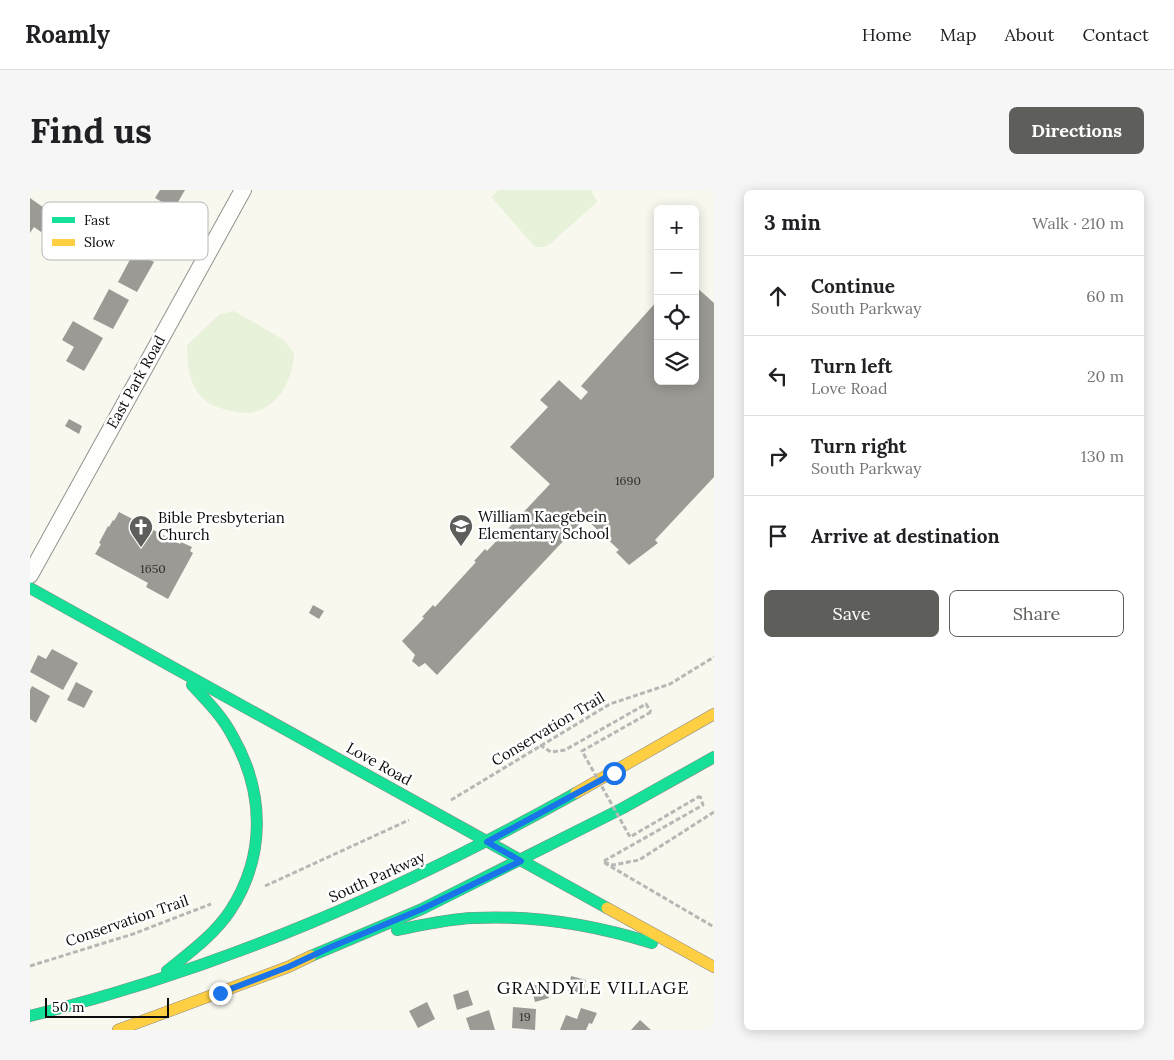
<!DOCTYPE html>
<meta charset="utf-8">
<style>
body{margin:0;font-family:Lora,serif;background:#f6f6f6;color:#202124}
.controls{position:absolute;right:15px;top:15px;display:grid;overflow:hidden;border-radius:8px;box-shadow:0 2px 12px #0003}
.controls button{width:45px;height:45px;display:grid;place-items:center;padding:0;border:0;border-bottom:1px solid #e0e0e0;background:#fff;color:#202124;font:25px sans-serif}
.scale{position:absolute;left:15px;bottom:12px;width:124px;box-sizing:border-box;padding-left:5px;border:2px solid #0b0b0b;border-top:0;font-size:14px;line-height:18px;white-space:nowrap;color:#0b0b0b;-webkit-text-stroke:4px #fff;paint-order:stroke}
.stop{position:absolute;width:15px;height:15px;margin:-11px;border:4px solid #1a73e8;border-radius:50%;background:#fff}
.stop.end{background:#1a73e8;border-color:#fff;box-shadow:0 1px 5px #0008}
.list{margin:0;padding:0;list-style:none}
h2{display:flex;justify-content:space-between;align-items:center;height:65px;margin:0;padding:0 20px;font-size:21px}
h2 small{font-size:16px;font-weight:400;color:#757577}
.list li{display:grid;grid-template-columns:32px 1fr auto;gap:15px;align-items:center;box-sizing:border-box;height:80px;padding:0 20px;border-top:1px solid #e0e0e0}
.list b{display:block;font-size:19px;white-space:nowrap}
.list p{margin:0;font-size:16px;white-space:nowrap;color:#757577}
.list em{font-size:16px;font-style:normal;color:#757577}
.actions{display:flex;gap:10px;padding:15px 20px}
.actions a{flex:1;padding:11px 0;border:1px solid #5e5e5b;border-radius:8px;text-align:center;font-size:18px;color:#5e5e5b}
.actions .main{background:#5e5e5b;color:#fff}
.icon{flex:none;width:28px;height:28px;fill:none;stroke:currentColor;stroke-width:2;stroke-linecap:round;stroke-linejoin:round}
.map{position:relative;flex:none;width:684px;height:840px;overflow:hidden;border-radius:8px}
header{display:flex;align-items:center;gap:30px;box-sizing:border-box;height:70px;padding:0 25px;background:#fff;border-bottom:1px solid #e0e0e0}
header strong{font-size:24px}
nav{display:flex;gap:28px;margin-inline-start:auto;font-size:18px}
.intro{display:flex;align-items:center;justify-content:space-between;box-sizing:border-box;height:120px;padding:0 30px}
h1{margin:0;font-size:35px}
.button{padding:12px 22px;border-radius:8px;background:#5e5e5b;color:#fff;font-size:18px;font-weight:700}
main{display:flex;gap:30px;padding:0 30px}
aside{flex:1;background:#fff;border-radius:8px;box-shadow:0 2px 12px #0003}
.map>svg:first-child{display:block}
.pitch{fill:#e8f1da}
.building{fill:#9c9a95}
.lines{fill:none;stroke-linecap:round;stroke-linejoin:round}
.street-casing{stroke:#92928e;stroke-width:18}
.fast-casing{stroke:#898884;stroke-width:12}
.slow-casing{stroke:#898884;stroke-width:12}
.path{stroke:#b7b7b5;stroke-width:3;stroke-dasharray:5 2.5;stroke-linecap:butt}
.street{stroke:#fefefd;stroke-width:16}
.fast{stroke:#16e098;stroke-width:11}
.slow{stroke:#ffcf43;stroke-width:11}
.path-bridge{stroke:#b7b7b5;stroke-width:3;stroke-dasharray:5 2.5;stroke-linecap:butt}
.route{stroke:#1a73e8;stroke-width:6}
.labels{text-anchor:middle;stroke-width:5;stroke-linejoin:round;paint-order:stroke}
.number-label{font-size:12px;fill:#2f2f2e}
.street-label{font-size:15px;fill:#0b0b0b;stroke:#fff}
.poi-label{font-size:15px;fill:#0b0b0b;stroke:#fff;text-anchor:start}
.quarter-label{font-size:18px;letter-spacing:1px;fill:#0b0b0b;stroke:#fff}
.key{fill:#fff;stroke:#b6b6b6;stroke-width:1}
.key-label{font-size:14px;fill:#0b0b0b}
</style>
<header>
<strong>Roamly</strong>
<nav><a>Home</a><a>Map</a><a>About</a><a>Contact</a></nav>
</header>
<div class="intro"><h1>Find us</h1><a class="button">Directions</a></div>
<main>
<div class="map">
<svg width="684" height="840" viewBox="0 0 684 840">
<rect width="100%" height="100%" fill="#f9f8ef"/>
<!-- pitch -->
<g class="pitch">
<polygon points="468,0 561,0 567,12 521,53 514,57 505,57 461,7"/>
<path d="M 204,121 L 254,150 L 264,163 C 263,188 251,215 224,222 C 215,224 206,222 197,220 C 185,217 176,213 168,203 C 158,189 157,171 157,155 L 190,124 Z"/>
</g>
<!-- building -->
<g class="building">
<polygon points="130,0 155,0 144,19 125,8"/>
<polygon points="0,8 23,24 11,42 4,37 0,43"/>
<polygon points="104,62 124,72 107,102 88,92"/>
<polygon points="665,96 684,113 684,287 625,350 628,353 599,375 586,362 589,360 555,328 407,485 395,473 389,477 382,471 385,465 372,451 394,428 392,427 403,415 405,417 446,372 444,371 455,359 457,361 520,294 480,257 518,217 510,210 529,190 551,210 558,202 551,196 628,110 628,191 665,191"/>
<polygon points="79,99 99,110 83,139 63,129"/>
<polygon points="43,131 73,148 54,181 36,171 44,157 32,150"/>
<polygon points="39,229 52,236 49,244 35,236"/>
<polygon points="89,322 150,354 151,352 162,357 160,361 163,363 138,409 116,397 118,393 65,364 71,354 69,353 78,336 79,337 83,330 84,331"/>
<polygon points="283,415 294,421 289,429 279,423"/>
<polygon points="22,459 48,473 33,500 0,482 8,465 16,469"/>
<polygon points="46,492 63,501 54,518 37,510"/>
<polygon points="2,496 20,506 6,533 0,529 0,500"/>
<polygon points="541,786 556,790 553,804 538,801"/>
<polygon points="515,793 519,808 505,812 501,796"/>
<polygon points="438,800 443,815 427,820 423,805"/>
<polygon points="397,812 405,829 388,838 379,821"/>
<polygon points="483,817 506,819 505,840 482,838"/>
<polygon points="551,818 567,823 562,834 559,833 556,840 530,840 536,825 547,829"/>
<polygon points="459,820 465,840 440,840 436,828"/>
<polygon points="610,830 621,840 601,840"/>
</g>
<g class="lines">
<!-- street casing -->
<g class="street-casing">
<polyline id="street" points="0,385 213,0"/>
</g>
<!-- fast casing -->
<g class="fast-casing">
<g id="fast">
<polyline points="0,398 577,718"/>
<path d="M 367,740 C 392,735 418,729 443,728 C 503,725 565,735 622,753"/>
<polyline points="281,766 392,719 593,618 684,567"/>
<path d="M 137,781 C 159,763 184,745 200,721 C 236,666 235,602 202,545 C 192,526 177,511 162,495"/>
<path d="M 0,826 C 194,778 372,700 546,603"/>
</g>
</g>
<!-- slow casing -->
<g class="slow-casing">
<g id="slow">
<polyline points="546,603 684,524"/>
<polyline points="577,718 684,777"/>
<polyline points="88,840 258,777 281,766"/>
</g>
</g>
<!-- path -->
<g class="path">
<polyline points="510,555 521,562 535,560 616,514 621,522"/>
<polyline points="421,610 580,514 640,494 684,467"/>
<polyline points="684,622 609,670 583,675 573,672 684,737"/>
<polyline points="574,671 673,615 670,606"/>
<polyline points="235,696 379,630"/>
<polyline points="0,776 103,744 181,714"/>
</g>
<!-- street -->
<use href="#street" class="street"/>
<!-- fast -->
<use href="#fast" class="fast"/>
<!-- slow -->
<use href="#slow" class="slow"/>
<!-- path-bridge -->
<polyline class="path-bridge" points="621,522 552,561 600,647 670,606"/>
</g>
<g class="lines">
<!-- route -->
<polyline class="route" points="190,803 258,777 301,757 392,719 491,671 457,652 584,583"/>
</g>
<!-- icons -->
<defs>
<g id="school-pin" transform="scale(1.25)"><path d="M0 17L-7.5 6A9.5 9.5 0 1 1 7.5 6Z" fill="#5e5e5b" stroke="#fff"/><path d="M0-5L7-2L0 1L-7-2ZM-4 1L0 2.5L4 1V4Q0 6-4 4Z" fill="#fff"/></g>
<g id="church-pin" transform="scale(1.25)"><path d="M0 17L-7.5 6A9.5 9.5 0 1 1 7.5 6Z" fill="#5e5e5b" stroke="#fff"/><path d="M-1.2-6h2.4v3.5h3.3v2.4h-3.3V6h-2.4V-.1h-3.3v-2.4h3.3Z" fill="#fff"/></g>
</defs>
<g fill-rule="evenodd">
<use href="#school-pin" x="431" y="336"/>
<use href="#church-pin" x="111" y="337"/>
</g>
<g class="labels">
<!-- number labels -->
<g class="number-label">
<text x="598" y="295">1690</text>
<text x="123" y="383">1650</text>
<text x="495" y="831">19</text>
</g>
<!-- street labels -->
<g class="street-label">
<text transform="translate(106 192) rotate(-61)" y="5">East Park Road</text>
<text transform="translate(518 539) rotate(-31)" y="5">Conservation Trail</text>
<text transform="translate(349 574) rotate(29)" y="5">Love Road</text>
<text transform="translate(347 687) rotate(-24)" y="5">South Parkway</text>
<text transform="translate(97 731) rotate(-19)" y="5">Conservation Trail</text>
</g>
<!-- poi labels -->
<g class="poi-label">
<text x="448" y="332">William Kaegebein<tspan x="448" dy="17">Elementary School</tspan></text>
<text x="128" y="333">Bible Presbyterian<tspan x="128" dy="17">Church</tspan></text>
</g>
<!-- quarter labels -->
<g class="quarter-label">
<text x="563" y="804">GRANDYLE VILLAGE</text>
</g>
</g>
<!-- legend -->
<rect x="12" y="12" width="166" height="58" rx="8" class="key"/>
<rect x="22" y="27" width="23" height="6" fill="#16e098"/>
<rect x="22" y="49" width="23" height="7" fill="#ffcf43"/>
<g class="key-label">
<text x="54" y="35">Fast</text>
<text x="54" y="57">Slow</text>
</g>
</svg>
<div class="controls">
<button>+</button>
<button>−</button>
<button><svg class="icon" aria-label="locate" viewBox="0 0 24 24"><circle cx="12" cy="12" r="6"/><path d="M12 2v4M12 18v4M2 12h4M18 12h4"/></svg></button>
<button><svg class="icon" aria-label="layers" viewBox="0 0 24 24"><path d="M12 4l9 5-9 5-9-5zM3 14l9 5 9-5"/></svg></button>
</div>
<div class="scale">50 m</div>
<div class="stop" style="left:584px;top:583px"></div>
<div class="stop end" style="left:190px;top:803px"></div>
</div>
<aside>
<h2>3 min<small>Walk · 210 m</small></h2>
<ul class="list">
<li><svg class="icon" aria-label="ahead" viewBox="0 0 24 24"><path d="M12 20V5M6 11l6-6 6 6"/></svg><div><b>Continue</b><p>South Parkway</p></div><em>60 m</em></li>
<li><svg class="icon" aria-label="left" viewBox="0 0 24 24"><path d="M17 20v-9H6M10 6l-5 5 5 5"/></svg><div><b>Turn left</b><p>Love Road</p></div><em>20 m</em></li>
<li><svg class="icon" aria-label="right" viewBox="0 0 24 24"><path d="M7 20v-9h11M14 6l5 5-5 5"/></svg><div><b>Turn right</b><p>South Parkway</p></div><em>130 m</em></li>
<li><svg class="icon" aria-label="arrive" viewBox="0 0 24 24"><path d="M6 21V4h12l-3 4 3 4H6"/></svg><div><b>Arrive at destination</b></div></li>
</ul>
<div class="actions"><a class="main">Save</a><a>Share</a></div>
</aside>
</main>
